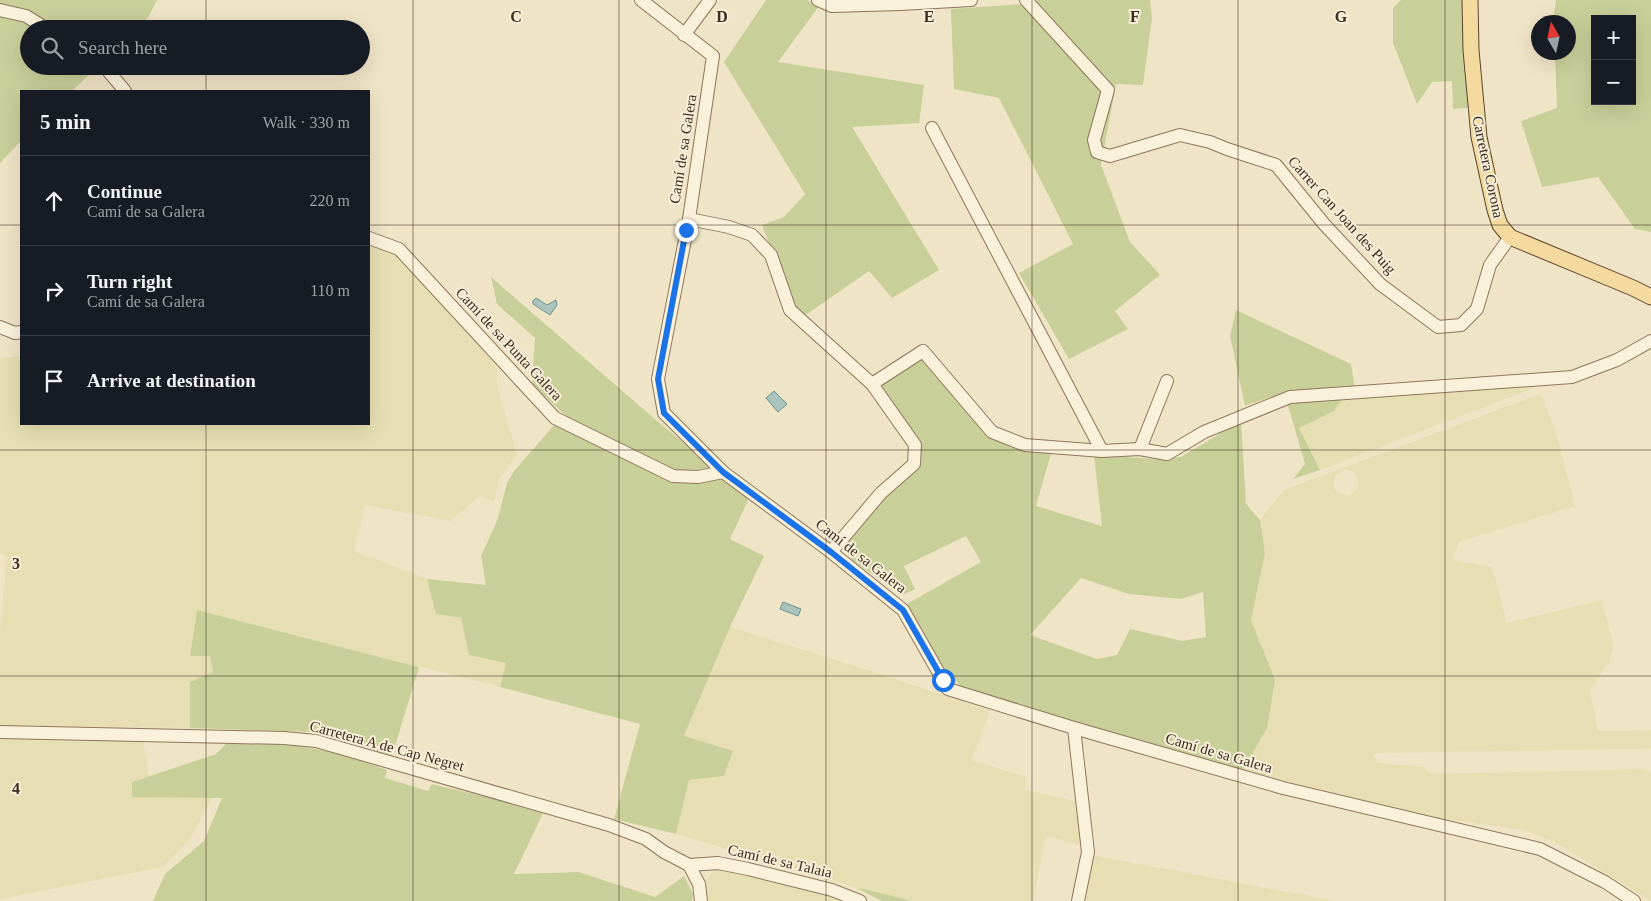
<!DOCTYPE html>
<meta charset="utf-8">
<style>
body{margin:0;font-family:"Times New Roman",serif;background:#242831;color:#f1f3f6}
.controls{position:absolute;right:15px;top:15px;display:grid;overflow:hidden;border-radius:0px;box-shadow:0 5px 20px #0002}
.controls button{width:45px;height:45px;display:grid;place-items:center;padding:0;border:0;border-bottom:1px solid #363941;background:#171b24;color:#f1f3f6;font:25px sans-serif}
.compass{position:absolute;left:1531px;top:15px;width:45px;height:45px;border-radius:50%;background:#171b24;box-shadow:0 5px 20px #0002;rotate:351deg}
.stop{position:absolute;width:15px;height:15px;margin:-11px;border:4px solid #1a73e8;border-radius:50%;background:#fff}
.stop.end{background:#1a73e8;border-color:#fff;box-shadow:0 1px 5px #0008}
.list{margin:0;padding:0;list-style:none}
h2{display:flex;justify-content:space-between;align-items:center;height:65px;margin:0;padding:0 20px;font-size:21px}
h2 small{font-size:16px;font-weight:400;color:#9ea1a6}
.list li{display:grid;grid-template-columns:32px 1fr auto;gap:15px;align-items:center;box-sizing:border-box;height:90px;padding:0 20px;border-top:1px solid #363941}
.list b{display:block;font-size:19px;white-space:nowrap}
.list p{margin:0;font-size:16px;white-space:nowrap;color:#9ea1a6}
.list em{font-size:16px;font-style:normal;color:#9ea1a6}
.icon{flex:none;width:28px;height:28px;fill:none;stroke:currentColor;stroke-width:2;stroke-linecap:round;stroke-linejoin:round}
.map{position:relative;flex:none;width:1651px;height:901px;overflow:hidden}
.search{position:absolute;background:#171b24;box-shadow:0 5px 20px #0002;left:20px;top:20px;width:350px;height:55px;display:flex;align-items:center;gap:12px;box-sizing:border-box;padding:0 18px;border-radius:28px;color:#9ea1a6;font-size:19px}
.panel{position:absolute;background:#171b24;box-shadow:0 5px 20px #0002;left:20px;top:90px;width:350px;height:335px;border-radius:0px}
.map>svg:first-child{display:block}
.farmland{fill:#e7dfb3;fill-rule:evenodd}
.green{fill:#c9cf99;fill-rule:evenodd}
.water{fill:#a8c4bc;stroke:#6e938a}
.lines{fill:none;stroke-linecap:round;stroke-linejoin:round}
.minor-casing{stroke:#8d765b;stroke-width:14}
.major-casing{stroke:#5b442f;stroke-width:17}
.minor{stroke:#faf1db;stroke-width:12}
.major{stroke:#f4da9e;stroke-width:15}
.route{stroke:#1a73e8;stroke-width:6}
.grid{fill:none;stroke:#3d2e1f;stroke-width:1;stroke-opacity:0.55}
.labels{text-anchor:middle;stroke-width:4;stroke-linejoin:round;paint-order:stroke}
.street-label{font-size:15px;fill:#3d2e1f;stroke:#f7eed7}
.grid-label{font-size:16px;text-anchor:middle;font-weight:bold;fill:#3d2e1f;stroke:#f7eed7;stroke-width:4;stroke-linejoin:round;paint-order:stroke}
</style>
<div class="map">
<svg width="1651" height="901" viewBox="0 0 1651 901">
<rect width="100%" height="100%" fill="#f0e4c6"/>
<!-- farmland -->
<g class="farmland">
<polygon points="369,243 380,245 400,257 497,367 497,385 517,455 499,479 494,502 480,496 450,521 365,505 354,551 427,579 436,614 461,618 469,655 506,663 500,687 197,610 190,655 210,656 213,673 190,682 190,728 0,726 0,630 7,556 0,553 0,359 21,355 21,424 369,424"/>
<polygon points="1537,382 1534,388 1320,470 1299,428 1334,411 1344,396"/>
<path d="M 1540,394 L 1556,432 L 1575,506 L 1459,542 L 1452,560 L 1492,567 L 1507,623 L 1602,600 L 1613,643 L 1610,661 L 1590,690 L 1598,731 L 1651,730 L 1651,749 L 1373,753 L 1378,763 L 1424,767 L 1432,774 L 1643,769 L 1651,772 L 1651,901 L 1560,845 L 1528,831 L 1433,817 L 1243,770 L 1267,728 L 1275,680 L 1251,620 L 1265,553 L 1260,520 L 1284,490 ZM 1343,470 L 1351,471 L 1355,473 L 1359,482 L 1356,490 L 1349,495 L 1340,494 L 1334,488 L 1334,479 L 1336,475 Z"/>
<polygon points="730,627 865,669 990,711 972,760 1027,777 1024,789 1078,802 1084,846 1046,836 1033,901 912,901 856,888 676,834 689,780 724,776 733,752 684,737"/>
<polygon points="0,737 143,740 149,776 132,782 133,797 213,797 189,840 163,867 0,899"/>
<polygon points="1092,855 1336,901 1083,901"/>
<polygon points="715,869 734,871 843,901 707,901 707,879"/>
</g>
<!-- green -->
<g class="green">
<polygon points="0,0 157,0 148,18 136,29 29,29 29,66 98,66 72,91 21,91 21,141 0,163"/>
<polygon points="766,0 807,0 819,6 778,62 924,85 919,123 852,127 939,270 892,298 869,271 804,316 795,309 762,225 784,217 805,194 724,62"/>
<polygon points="1025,0 1150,0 1152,18 1143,85 1116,84 1101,165 1130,242 1160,275 1115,311 1128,329 1069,359 1019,273 1073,244 999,98 954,89 951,9 1023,4"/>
<polygon points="1401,0 1465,0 1468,108 1453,109 1452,81 1432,82 1417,104 1393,43 1393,8"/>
<path d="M 1556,0 L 1651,0 L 1651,232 L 1635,229 L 1598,177 L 1542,187 L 1521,121 L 1557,108 L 1555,53 L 1568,52 L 1568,22 L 1553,22 ZM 1595,19 L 1632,19 L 1632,101 L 1595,101 Z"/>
<polygon points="491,277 657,421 714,467 696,471 674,471 642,457 566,416 532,384 535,338 497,304"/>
<polygon points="1236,310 1351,364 1355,387 1284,392 1245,406 1230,336"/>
<path d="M 917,359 L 923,359 L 982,431 L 1009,445 L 1052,450 L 1036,506 L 1102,526 L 1094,455 L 1158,459 L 1181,457 L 1241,421 L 1246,504 L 1260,520 L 1265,553 L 1251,620 L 1275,680 L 1267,728 L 1243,770 L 965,690 L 946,672 L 907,604 L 981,562 L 966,536 L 904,566 L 915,589 L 902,595 L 852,560 L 844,544 L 882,497 L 917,464 L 881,388 L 884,380 ZM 1081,578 L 1129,594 L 1181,599 L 1203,592 L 1206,637 L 1182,641 L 1130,629 L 1117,655 L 1097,659 L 1030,635 Z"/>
<polygon points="1344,396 1334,411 1299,428 1320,470 1293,479 1305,464 1287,402"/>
<polygon points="555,424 600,445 667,481 692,483 724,475 750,496 730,539 764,556 730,627 684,736 733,751 724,776 689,780 676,834 614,819 640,724 500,687 506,663 469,655 461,618 436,614 427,579 486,585 481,556 497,521 507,483 515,470"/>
<polygon points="197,610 419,667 392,756 313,732 190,728 190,682 213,672 210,656 190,656"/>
<polygon points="228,742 292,744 352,757 387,770 385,778 428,791 432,784 544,811 514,874 579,872 655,897 684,876 693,894 692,901 153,901 165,874 204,841 222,798 132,797 132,782 216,754"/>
<polygon points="856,888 864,889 912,901 882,901"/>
</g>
<!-- water -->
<g class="water">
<polygon points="536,298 547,305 556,300 557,305 550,315 533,304 533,301"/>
<polygon points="774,391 787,404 778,412 766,398"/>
<polygon points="783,602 801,609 798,616 780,609"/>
</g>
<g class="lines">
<!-- minor casing -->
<g class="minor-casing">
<g id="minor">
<polyline points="641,0 713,56 689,219 658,379 664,413 723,472 831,552 903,610 948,689 1074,728 1283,788 1540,849 1605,882 1634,901"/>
<polyline points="818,0 832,6 901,4 971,0"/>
<polyline points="1026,0 1108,90 1094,140 1097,152 1110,156 1180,135 1210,142 1227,149 1276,165 1324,224 1380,284 1438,327 1461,325 1477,309 1490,265 1510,237"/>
<polyline points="0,10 26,16 47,29"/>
<polyline points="684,35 710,0"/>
<polyline points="104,66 125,91"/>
<polyline points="932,128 1102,451"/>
<polyline points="689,219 729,227 752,235 771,255 790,310 872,384 915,445 914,464 881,493 831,552"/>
<polyline points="369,238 399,249 555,418 673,476 698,477 723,472"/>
<polyline points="0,327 15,333 21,332"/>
<polyline points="872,384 923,351 992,432 1025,445 1102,451 1140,449 1167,454 1204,432 1290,397 1572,377 1617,360 1651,341"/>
<polyline points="1140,449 1167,381"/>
<polyline points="1074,728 1088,852 1078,901"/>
<polyline points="0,732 284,738 316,741 609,825 646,839 664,852 689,865"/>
<polyline points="689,865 718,863 748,869 832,890 860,901"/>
<polyline points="689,865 699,884 701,901"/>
</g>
</g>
<!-- major casing -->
<g class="major-casing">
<polyline id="major" points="1470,0 1471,50 1479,137 1495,210 1500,225 1510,237 1633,288 1651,297"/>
</g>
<!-- minor -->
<use href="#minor" class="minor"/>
<!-- major -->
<use href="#major" class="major"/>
</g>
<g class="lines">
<!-- route -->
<polyline class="route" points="686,230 658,379 664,413 723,472 831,552 903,610 943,680"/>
</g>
<!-- grid -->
<path class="grid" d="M 206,0 L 206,29M 413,0 L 413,901M 619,0 L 619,901M 826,0 L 826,901M 1032,0 L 1032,901M 1238,0 L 1238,901M 1445,0 L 1445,901M 206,66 L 206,91M 0,225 L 21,225M 369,225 L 1651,225M 206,424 L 206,901M 0,450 L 1651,450M 0,676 L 1651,676"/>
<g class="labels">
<!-- street labels -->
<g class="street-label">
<text transform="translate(683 149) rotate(-81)" y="5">Camí de sa Galera</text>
<text transform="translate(1488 167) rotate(78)" y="5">Carretera Corona</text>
<text transform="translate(1342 215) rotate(48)" y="5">Carrer Can Joan des Puig</text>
<text transform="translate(509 344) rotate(47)" y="5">Camí de sa Punta Galera</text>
<text transform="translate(861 556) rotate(38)" y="5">Camí de sa Galera</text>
<text transform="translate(387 746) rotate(15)" y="5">Carretera A de Cap Negret</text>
<text transform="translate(1219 753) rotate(16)" y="5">Camí de sa Galera</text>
<text transform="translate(780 861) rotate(13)" y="5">Camí de sa Talaia</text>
</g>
</g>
<g class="grid-label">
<text x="516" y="22">C</text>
<text x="722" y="22">D</text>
<text x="929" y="22">E</text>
<text x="1135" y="22">F</text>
<text x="1341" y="22">G</text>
<text x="16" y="569">3</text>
<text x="16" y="794">4</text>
</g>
</svg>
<div class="controls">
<button>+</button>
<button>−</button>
</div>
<svg class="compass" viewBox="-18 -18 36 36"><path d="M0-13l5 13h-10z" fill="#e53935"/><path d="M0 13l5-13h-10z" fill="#9ea1a6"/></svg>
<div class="stop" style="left:943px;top:680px"></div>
<div class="stop end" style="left:686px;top:230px"></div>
<div class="search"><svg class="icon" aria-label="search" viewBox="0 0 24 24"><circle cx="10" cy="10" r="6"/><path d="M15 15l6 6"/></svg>Search here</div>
<section class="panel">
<h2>5 min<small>Walk · 330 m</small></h2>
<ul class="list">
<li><svg class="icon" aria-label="ahead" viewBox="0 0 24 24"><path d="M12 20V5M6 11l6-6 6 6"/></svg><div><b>Continue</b><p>Camí de sa Galera</p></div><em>220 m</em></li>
<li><svg class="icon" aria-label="right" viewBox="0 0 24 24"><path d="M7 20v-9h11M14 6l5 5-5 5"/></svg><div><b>Turn right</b><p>Camí de sa Galera</p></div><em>110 m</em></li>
<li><svg class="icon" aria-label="arrive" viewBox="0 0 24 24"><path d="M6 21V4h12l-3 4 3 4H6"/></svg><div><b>Arrive at destination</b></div></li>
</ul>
</section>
</div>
